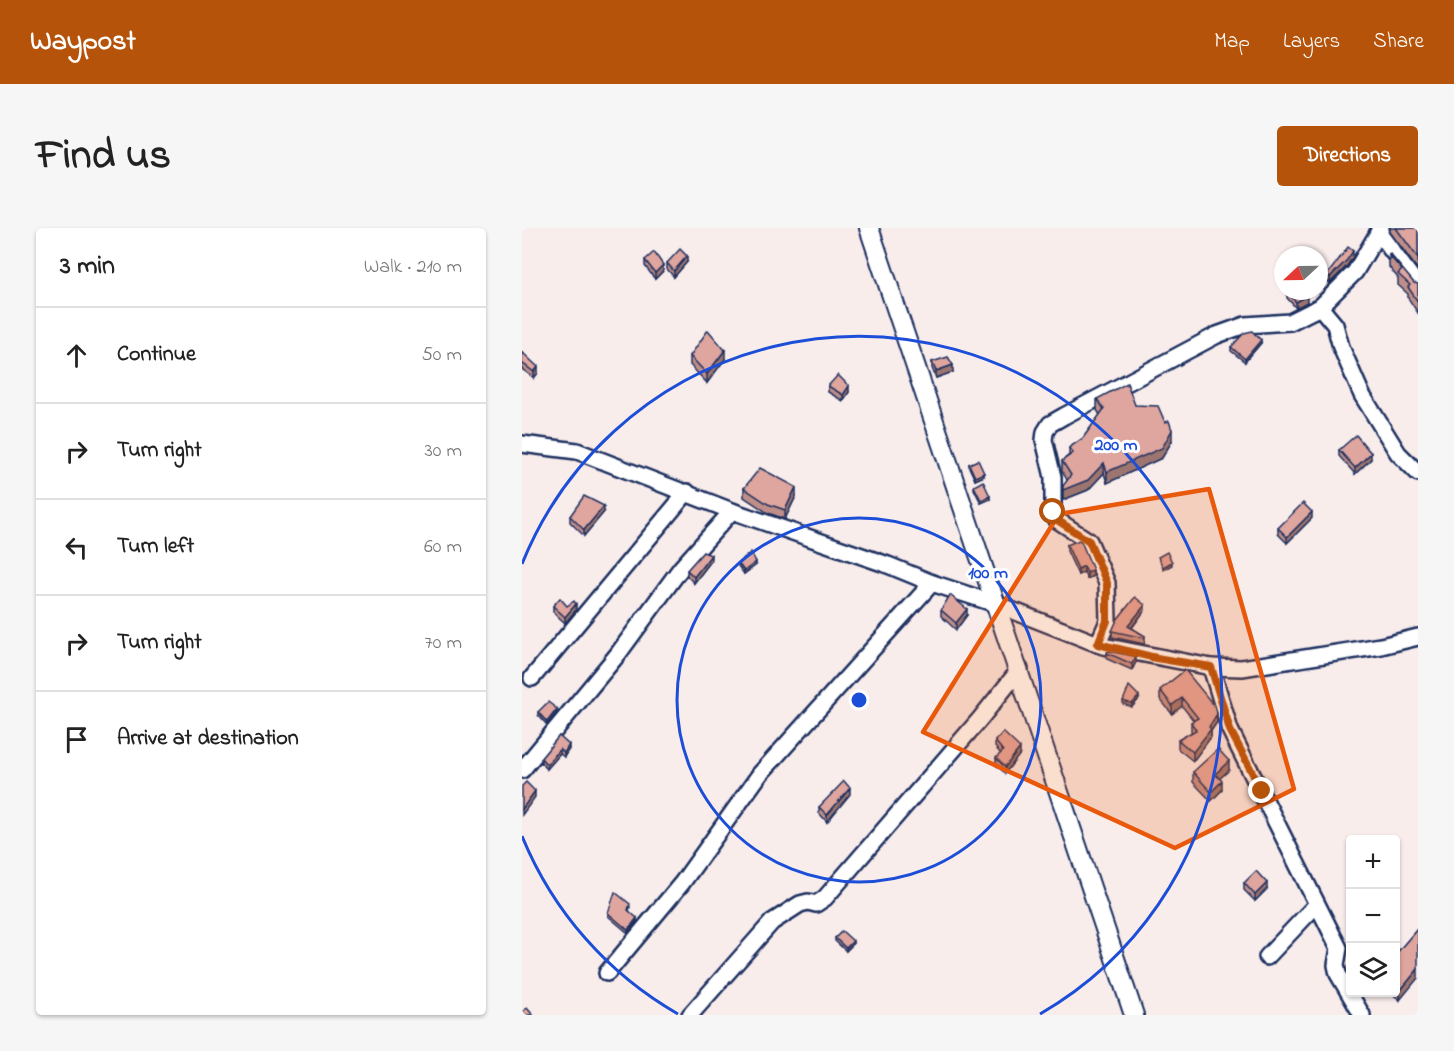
<!DOCTYPE html>
<meta charset="utf-8">
<style>
body{margin:0;font-family:"Indie Flower",sans-serif;background:#f6f6f6;color:#222}
.controls{position:absolute;right:18px;bottom:18px;display:grid;overflow:hidden;border-radius:6px;box-shadow:0 2px 4px #0004}
.controls button{width:54px;height:54px;display:grid;place-items:center;padding:0;border:0;border-bottom:2px solid #e0e0e0;background:#fff;color:#222;font:30px sans-serif}
.compass{position:absolute;left:752px;top:18px;width:54px;height:54px;border-radius:50%;background:#fff;box-shadow:0 2px 4px #0004;rotate:248deg}
.stop{position:absolute;width:18px;height:18px;margin:-14px;border:4px solid #b45309;border-radius:50%;background:#fff}
.stop.end{background:#b45309;border-color:#fff;box-shadow:0 2px 6px #0008}
.list{margin:0;padding:0;list-style:none}
h2{display:flex;justify-content:space-between;align-items:center;height:78px;margin:0;padding:0 24px;font-size:26px}
h2 small{font-size:20px;font-weight:400;color:#767676}
.list li{display:grid;grid-template-columns:39px 1fr auto;gap:18px;align-items:center;box-sizing:border-box;height:96px;padding:0 24px;border-top:2px solid #e0e0e0}
.list b{display:block;font-size:22px;white-space:nowrap}
.list em{font-size:20px;font-style:normal;color:#767676}
.icon{flex:none;width:33px;height:33px;fill:none;stroke:currentColor;stroke-width:2;stroke-linecap:round;stroke-linejoin:round}
.map{position:relative;flex:none;width:896px;height:787px;overflow:hidden;border-radius:6px}
header{display:flex;align-items:center;gap:36px;box-sizing:border-box;height:84px;padding:0 30px;background:#b45309;color:#fff}
header strong{font-size:28px}
nav{display:flex;gap:33px;margin-inline-start:auto;font-size:21px}
.intro{display:flex;align-items:center;justify-content:space-between;box-sizing:border-box;height:144px;padding:0 36px}
h1{margin:0;font-size:42px}
.button{padding:15px 27px;border-radius:6px;background:#b45309;color:#fff;font-size:21px;font-weight:700}
main{display:flex;gap:36px;padding:0 36px}
aside{flex:1;background:#fff;border-radius:6px;box-shadow:0 2px 4px #0004}
.map>svg:first-child{display:block}
.lines{fill:none;stroke-linecap:round;stroke-linejoin:round}
.minor-casing{stroke:#1b2f5e;stroke-width:20}
.major-casing{stroke:#1b2f5e;stroke-width:22}
.minor{stroke:#fff;stroke-width:15}
.major{stroke:#fff;stroke-width:18}
.wall{fill:#c08e89;stroke:#1b2f5e;stroke-width:1.5}
.shaded-wall{fill:#9c746f;stroke:#1b2f5e;stroke-width:1.5}
.building{fill:#dfa59f;stroke:#1b2f5e;stroke-width:1.5}
.route{stroke:#b45309;stroke-width:8}
.marked{fill:#e8590c;fill-opacity:0.2;stroke:#e8590c;stroke-width:4.5;stroke-linejoin:round}
.ring{fill:none;stroke:#1d4ed8;stroke-width:3}
.centre{fill:#1d4ed8;stroke:#fff;stroke-width:3}
.ring-label{font-size:18px;text-anchor:middle;font-weight:bold;fill:#1d4ed8;stroke:#fff;stroke-width:6;stroke-linejoin:round;paint-order:stroke}
</style>
<header>
<strong>Waypost</strong>
<nav><a>Map</a><a>Layers</a><a>Share</a></nav>
</header>
<div class="intro"><h1>Find us</h1><a class="button">Directions</a></div>
<main>
<aside>
<h2>3 min<small>Walk · 210 m</small></h2>
<ul class="list">
<li><svg class="icon" aria-label="ahead" viewBox="0 0 24 24"><path d="M12 20V5M6 11l6-6 6 6"/></svg><div><b>Continue</b></div><em>50 m</em></li>
<li><svg class="icon" aria-label="right" viewBox="0 0 24 24"><path d="M7 20v-9h11M14 6l5 5-5 5"/></svg><div><b>Turn right</b></div><em>30 m</em></li>
<li><svg class="icon" aria-label="left" viewBox="0 0 24 24"><path d="M17 20v-9H6M10 6l-5 5 5 5"/></svg><div><b>Turn left</b></div><em>60 m</em></li>
<li><svg class="icon" aria-label="right" viewBox="0 0 24 24"><path d="M7 20v-9h11M14 6l5 5-5 5"/></svg><div><b>Turn right</b></div><em>70 m</em></li>
<li><svg class="icon" aria-label="arrive" viewBox="0 0 24 24"><path d="M6 21V4h12l-3 4 3 4H6"/></svg><div><b>Arrive at destination</b></div></li>
</ul>
</aside>
<div class="map">
<svg width="896" height="787" viewBox="0 0 896 787">
<rect width="100%" height="100%" fill="#f9edec"/>
<filter id="ink" filterUnits="userSpaceOnUse"><feTurbulence type="fractalNoise" baseFrequency=".0167" numOctaves="2"/><feDisplacementMap in="SourceGraphic" scale="12" xChannelSelector="R" yChannelSelector="G"/><feConvolveMatrix kernelMatrix="1 2 1 2 8 2 1 2 1" color-interpolation-filters="sRGB"/></filter>
<g filter="url(#ink)">
<g class="lines">
<!-- minor casing -->
<g class="minor-casing">
<g id="minor">
<polyline points="856,4 896,58"/>
<polyline points="798,79 813,97 819,119 840,167 876,225 896,245"/>
<polyline points="0,216 55,223 210,283 366,337 410,355 474,376 581,418 689,439 720,440 859,418 896,409"/>
<polyline points="576,416 586,393 585,355 567,313 535,292 531,284 531,249 522,212 523,204 528,196 542,188 695,107 723,97 768,94 798,79 833,44 859,0"/>
<polyline points="689,439 708,502 817,720 814,737 816,746 840,787"/>
<polyline points="10,450 165,264"/>
<polyline points="0,542 96,426 159,340 210,283"/>
<polyline points="745,729 794,677"/>
<polyline points="85,745 160,655 238,546 410,355"/>
<polyline points="168,787 250,694 278,676 286,674 294,676 303,670 458,491 498,441"/>
</g>
</g>
<!-- major casing -->
<g class="major-casing">
<path id="major" d="M 347,0 C 436,262 525,524 612,787"/>
</g>
<!-- minor -->
<use href="#minor" class="minor"/>
<!-- major -->
<use href="#major" class="major"/>
</g>
<!-- wall -->
<g class="wall">
<polygon points="868,0 896,0 896,42 868,4"/>
<polygon points="867,27 892,55 896,56 896,85 886,70 886,66 876,57 876,50 867,39"/>
<polygon points="831,29 825,38 808,55 805,53 805,47"/>
<polygon points="123,32 141,43 133,51 123,38"/>
<polygon points="165,34 152,49 145,41 145,35"/>
<polygon points="765,64 785,74 774,80 765,70"/>
<polygon points="739,115 723,134 709,123 709,119"/>
<polygon points="0,124 16,145 12,150 0,141"/>
<polygon points="168,128 203,131 185,155 168,137"/>
<polygon points="410,134 431,144 414,150 410,140"/>
<polygon points="306,158 327,164 321,173 306,164"/>
<polygon points="575,171 613,177 650,213 640,230 585,255 582,245 566,262 541,272 545,252 540,243 540,233 547,227 547,220 561,210 578,187 575,182"/>
<polygon points="817,222 849,231 833,246 817,228"/>
<polygon points="447,236 462,248 453,252 447,239"/>
<polygon points="452,258 468,271 459,275 452,261"/>
<polygon points="222,260 274,268 263,291 246,285 222,269"/>
<polygon points="82,284 62,308 48,294 48,288"/>
<polygon points="790,290 765,315 756,306 756,300"/>
<polygon points="545,317 571,348 565,351 562,344 556,347 545,323"/>
<polygon points="189,333 172,355 165,348 165,342"/>
<polygon points="216,335 234,337 222,346 216,338"/>
<polygon points="31,378 45,378 54,382 43,395 31,384"/>
<polygon points="419,382 445,387 434,402 419,388"/>
<polygon points="623,382 610,400 623,408 623,413 622,416 590,409 590,403"/>
<polygon points="585,425 614,434 610,442 585,431"/>
<polygon points="663,442 695,494 689,503 689,509 671,533 656,521 656,512 670,504 669,503 669,494 672,493 660,478 650,486 638,471 638,462"/>
<polygon points="617,471 610,479 601,476 601,473"/>
<polygon points="16,484 35,484 25,497 16,487"/>
<polygon points="37,508 47,521 42,529 38,526 25,541 19,535 19,530"/>
<polygon points="473,513 498,526 483,545 474,537 474,530 479,526 473,519"/>
<polygon points="707,542 697,551 700,562 689,573 671,554 671,544"/>
<polygon points="328,566 305,594 297,585 297,579"/>
<polygon points="722,655 745,661 733,673 722,662"/>
<polygon points="108,679 107,683 115,693 106,705 86,688 86,685"/>
<polygon points="896,700 878,772 869,765 873,765 873,727"/>
<polygon points="313,710 331,716 324,723 313,713"/>
</g>
<!-- shaded-wall -->
<g class="shaded-wall">
<polygon points="831,23 831,29 825,38 808,55 808,49"/>
<polygon points="165,28 165,34 152,49 152,43"/>
<polygon points="141,37 141,43 133,51 133,45"/>
<polygon points="785,68 785,74 774,80 774,74"/>
<polygon points="739,112 739,115 723,134 723,131"/>
<polygon points="203,122 203,131 185,155 185,146"/>
<polygon points="431,137 431,144 414,150 414,143"/>
<polygon points="16,139 16,145 12,150 12,144"/>
<polygon points="327,158 327,164 321,173 321,167"/>
<polygon points="650,202 650,213 640,230 585,255 585,244"/>
<polygon points="849,225 849,231 833,246 833,240"/>
<polygon points="582,235 582,245 566,262 541,272 541,262"/>
<polygon points="462,245 462,248 453,252 453,249"/>
<polygon points="274,259 274,268 263,291 263,282"/>
<polygon points="468,268 468,271 459,275 459,272"/>
<polygon points="82,278 82,284 62,308 62,302"/>
<polygon points="790,284 790,290 765,315 765,309"/>
<polygon points="189,327 189,333 172,355 172,349"/>
<polygon points="234,334 234,337 222,346 222,343"/>
<polygon points="650,334 650,337 641,342 641,339"/>
<polygon points="562,338 562,344 556,347 556,341"/>
<polygon points="571,342 571,348 565,351 565,345"/>
<polygon points="54,376 54,382 43,395 43,389"/>
<polygon points="623,377 623,382 606,404 606,398"/>
<polygon points="445,381 445,387 434,402 434,395"/>
<polygon points="614,428 614,434 610,442 610,436"/>
<polygon points="617,468 617,471 610,479 610,476"/>
<polygon points="660,470 660,478 650,486 650,477"/>
<polygon points="35,481 35,484 25,497 25,494"/>
<polygon points="695,486 695,494 689,503 689,509 671,533 671,524"/>
<polygon points="47,517 47,521 42,529 42,525"/>
<polygon points="498,520 498,526 483,545 483,539"/>
<polygon points="38,521 38,526 25,541 25,537"/>
<polygon points="707,533 707,542 693,555 693,546"/>
<polygon points="700,553 700,562 689,573 689,564"/>
<polygon points="328,560 328,566 305,594 305,587"/>
<polygon points="13,563 13,569 0,587 0,581"/>
<polygon points="745,655 745,661 733,673 733,667"/>
<polygon points="115,690 115,693 106,705 106,702"/>
<polygon points="331,713 331,716 324,723 324,720"/>
<polygon points="896,741 896,750 878,772 878,763"/>
</g>
<!-- building -->
<g class="building">
<polygon points="874,0 896,0 896,30"/>
<polygon points="826,19 831,23 825,32 808,49 805,47"/>
<polygon points="158,21 165,28 152,43 145,35"/>
<polygon points="132,24 141,37 133,45 123,32"/>
<polygon points="868,26 892,55 896,56 896,74 886,59 888,57 876,46 880,42 867,27"/>
<polygon points="766,63 780,63 785,68 774,74 765,64"/>
<polygon points="186,102 203,122 185,146 168,128"/>
<polygon points="730,103 739,112 723,131 709,119 722,105"/>
<polygon points="0,124 16,139 12,144 0,135"/>
<polygon points="426,129 431,137 414,143 410,134"/>
<polygon points="316,147 327,158 321,167 306,158"/>
<polygon points="605,155 613,177 636,178 643,194 647,193 650,202 640,220 585,244 582,235 566,252 541,262 541,258 549,247 540,233 551,225 547,220 561,210 582,181 575,171"/>
<polygon points="834,207 849,225 833,240 817,222"/>
<polygon points="456,232 462,245 453,249 447,236"/>
<polygon points="238,240 274,259 263,282 246,276 222,260"/>
<polygon points="461,253 468,268 459,272 452,258"/>
<polygon points="62,268 82,278 62,302 48,288"/>
<polygon points="781,275 790,284 765,309 756,300"/>
<polygon points="557,312 559,313 571,342 565,345 562,338 556,341 545,317"/>
<polygon points="181,324 189,327 172,349 165,342"/>
<polygon points="229,324 234,334 222,343 216,335"/>
<polygon points="645,324 650,334 641,339 636,329"/>
<polygon points="428,367 445,381 434,395 419,382"/>
<polygon points="613,369 623,377 606,398 623,408 622,410 590,403 595,392"/>
<polygon points="38,370 45,378 52,373 54,376 43,389 31,378"/>
<polygon points="586,423 614,428 610,436 585,425"/>
<polygon points="663,442 694,480 695,486 687,499 689,501 671,524 656,512 674,502 669,494 676,490 660,470 650,477 638,462"/>
<polygon points="607,458 617,468 610,476 601,473"/>
<polygon points="26,474 35,481 25,494 16,484"/>
<polygon points="481,504 498,520 483,539 474,530 481,523 473,513"/>
<polygon points="37,508 47,517 42,525 38,521 25,537 19,530"/>
<polygon points="696,521 707,533 693,546 700,553 689,564 671,544"/>
<polygon points="322,553 328,560 305,587 297,579"/>
<polygon points="4,554 13,563 0,581 0,558"/>
<polygon points="734,643 745,655 733,667 722,655"/>
<polygon points="93,664 108,676 106,682 115,690 106,702 86,685"/>
<polygon points="896,700 896,741 878,763 873,759 873,727"/>
<polygon points="320,703 331,713 324,720 313,710"/>
<polygon points="5,780 11,787 0,787 0,784"/>
</g>
</g>
<g class="lines" filter="url(#ink)">
<!-- route -->
<polyline class="route" points="531,284 535,292 567,313 585,355 585,393 576,416 634,430 689,439 708,502 740,563"/>
</g>
<!-- marked area -->
<path class="marked" d="M 687,261 L 772,561 L 653,620 L 401,504 L 537,286 Z"/>
<!-- distance rings -->
<g class="ring">
<circle cx="337" cy="472" r="182"/>
<path d="M156 786A363 363 0 0 1 0 608M0 336A363 363 0 1 1 518 786"/>
</g>
<circle cx="337" cy="472" r="9" class="centre"/>
<g class="ring-label">
<text x="594" y="222">200 m</text>
<text x="466" y="350">100 m</text>
</g>
</svg>
<div class="controls">
<button>+</button>
<button>−</button>
<button><svg class="icon" aria-label="layers" viewBox="0 0 24 24"><path d="M12 4l9 5-9 5-9-5zM3 14l9 5 9-5"/></svg></button>
</div>
<svg class="compass" viewBox="-18 -18 36 36"><path d="M0-13l5 13h-10z" fill="#e53935"/><path d="M0 13l5-13h-10z" fill="#767676"/></svg>
<div class="stop" style="left:531px;top:284px"></div>
<div class="stop end" style="left:740px;top:563px"></div>
</div>
</main>
